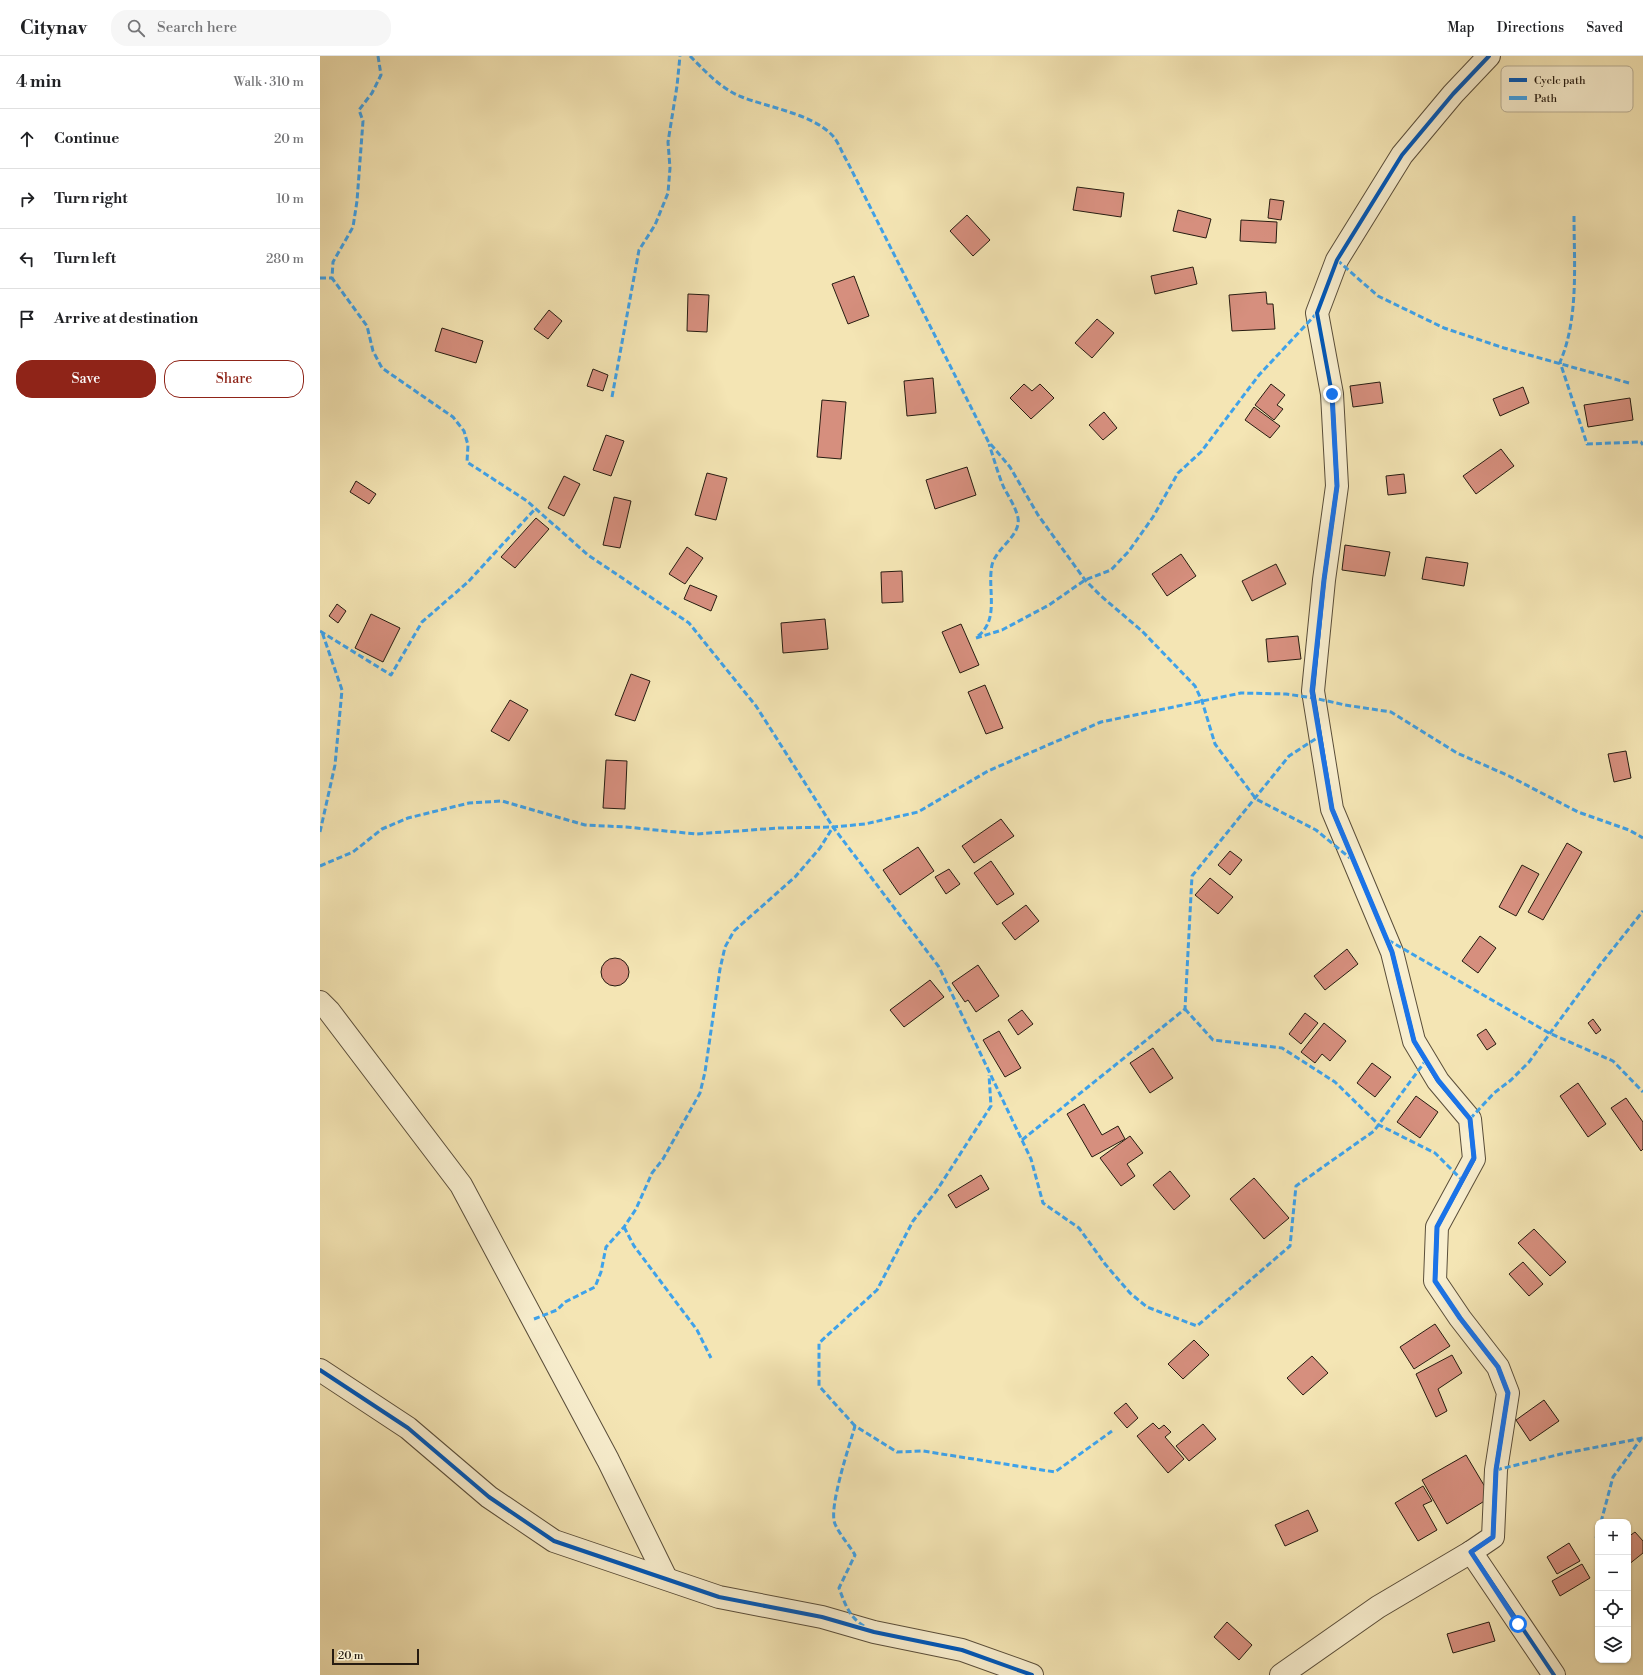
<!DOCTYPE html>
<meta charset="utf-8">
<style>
body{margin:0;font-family:"Libre Bodoni",serif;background:#f6f6f6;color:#202124}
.controls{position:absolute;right:12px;bottom:12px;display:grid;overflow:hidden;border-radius:8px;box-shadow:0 1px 3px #0004}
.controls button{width:36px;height:36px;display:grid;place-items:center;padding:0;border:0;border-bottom:1px solid #e0e0e0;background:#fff;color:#202124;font:20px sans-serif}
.scale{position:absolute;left:12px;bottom:10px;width:87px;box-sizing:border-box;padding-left:4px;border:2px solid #271c11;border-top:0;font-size:11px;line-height:14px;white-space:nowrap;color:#271c11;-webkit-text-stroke:3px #f8eece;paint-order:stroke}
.stop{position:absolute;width:12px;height:12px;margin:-9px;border:3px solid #1a73e8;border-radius:50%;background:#fff}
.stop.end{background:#1a73e8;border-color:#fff;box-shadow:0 1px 4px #0008}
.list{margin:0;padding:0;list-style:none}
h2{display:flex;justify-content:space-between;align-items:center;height:52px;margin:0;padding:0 16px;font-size:17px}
h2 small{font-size:13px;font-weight:400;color:#757577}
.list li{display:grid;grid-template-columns:26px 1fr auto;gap:12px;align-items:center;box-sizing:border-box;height:60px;padding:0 16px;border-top:1px solid #e0e0e0}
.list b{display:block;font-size:15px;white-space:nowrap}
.list em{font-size:13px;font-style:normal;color:#757577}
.actions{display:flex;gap:8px;padding:12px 16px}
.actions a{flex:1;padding:9px 0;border:1px solid #8f2418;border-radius:16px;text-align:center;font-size:14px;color:#8f2418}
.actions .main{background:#8f2418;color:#fff}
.icon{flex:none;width:22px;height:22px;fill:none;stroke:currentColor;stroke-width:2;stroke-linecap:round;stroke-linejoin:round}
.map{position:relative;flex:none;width:1323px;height:1619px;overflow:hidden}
header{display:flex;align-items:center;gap:24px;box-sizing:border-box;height:56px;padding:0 20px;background:#fff;border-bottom:1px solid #e0e0e0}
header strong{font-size:19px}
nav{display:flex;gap:22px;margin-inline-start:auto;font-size:14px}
.search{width:280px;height:36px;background:#f6f6f6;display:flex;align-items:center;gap:10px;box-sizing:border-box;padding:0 14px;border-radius:16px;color:#757577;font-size:15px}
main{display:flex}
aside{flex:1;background:#fff}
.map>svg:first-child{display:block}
.building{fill:#d68f7e;stroke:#271c11}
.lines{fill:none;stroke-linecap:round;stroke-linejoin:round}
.minor-casing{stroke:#5a4e3a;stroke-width:24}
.minor{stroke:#f8eece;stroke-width:22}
.quiet{stroke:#3ea2ea;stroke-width:3;stroke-dasharray:6 3;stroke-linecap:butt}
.cycleway-casing{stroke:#f8eece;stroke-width:6}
.cycleway{stroke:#0057b8;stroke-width:4}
.route{stroke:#1a73e8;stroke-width:5}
.key{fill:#f8eece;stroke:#b9af95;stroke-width:1}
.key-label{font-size:11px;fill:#271c11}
</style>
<header>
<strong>Citynav</strong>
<div class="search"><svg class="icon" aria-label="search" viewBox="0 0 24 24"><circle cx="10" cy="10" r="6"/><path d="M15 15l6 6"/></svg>Search here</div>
<nav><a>Map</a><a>Directions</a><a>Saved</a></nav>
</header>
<main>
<aside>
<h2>4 min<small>Walk · 310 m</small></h2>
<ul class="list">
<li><svg class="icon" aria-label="ahead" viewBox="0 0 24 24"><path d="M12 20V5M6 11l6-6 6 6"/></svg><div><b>Continue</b></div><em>20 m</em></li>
<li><svg class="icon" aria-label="right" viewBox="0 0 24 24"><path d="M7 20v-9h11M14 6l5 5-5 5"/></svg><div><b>Turn right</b></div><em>10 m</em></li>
<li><svg class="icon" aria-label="left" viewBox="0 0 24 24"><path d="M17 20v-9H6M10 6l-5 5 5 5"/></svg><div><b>Turn left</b></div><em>280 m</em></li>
<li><svg class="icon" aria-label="arrive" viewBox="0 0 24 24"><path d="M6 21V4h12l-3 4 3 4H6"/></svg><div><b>Arrive at destination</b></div></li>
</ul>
<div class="actions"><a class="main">Save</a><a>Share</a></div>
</aside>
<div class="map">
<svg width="1323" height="1619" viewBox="0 0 1323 1619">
<rect width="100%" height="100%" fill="#f4e5b4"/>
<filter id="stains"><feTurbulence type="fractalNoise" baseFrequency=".005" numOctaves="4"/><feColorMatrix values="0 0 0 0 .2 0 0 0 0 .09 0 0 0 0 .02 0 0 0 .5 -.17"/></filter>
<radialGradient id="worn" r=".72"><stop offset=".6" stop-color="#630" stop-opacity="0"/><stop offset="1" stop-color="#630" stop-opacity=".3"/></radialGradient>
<!-- building -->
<g class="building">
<polygon points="757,131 804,137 801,161 753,154"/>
<polygon points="950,143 964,145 961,164 948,162"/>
<polygon points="858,154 891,163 886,182 853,175"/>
<polygon points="647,159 670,184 653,200 630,175"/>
<polygon points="921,164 957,166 956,187 920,185"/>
<polygon points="873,211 877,228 835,238 831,220"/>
<polygon points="534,220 549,260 528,268 512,228"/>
<polygon points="946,236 947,248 953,248 955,273 912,275 909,239"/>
<polygon points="368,238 389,239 387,276 367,275"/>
<polygon points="229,254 242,265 228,283 214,273"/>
<polygon points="777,263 794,277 772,302 755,287"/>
<polygon points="122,272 163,285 156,307 115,295"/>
<polygon points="273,313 288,319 283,335 267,330"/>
<polygon points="613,322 616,357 587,360 584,325"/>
<polygon points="1060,326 1063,347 1033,351 1030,330"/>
<polygon points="704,328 712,335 720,328 734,342 711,363 690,342"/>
<polygon points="951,328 965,339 957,349 963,353 954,364 935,349"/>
<polygon points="1203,331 1209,347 1180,360 1173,343"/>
<polygon points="1310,342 1313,364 1268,371 1264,349"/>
<polygon points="502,344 526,346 521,403 497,401"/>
<polygon points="934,351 960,370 950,382 925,364"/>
<polygon points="784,356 797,372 783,384 769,369"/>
<polygon points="286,379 304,385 291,420 273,414"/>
<polygon points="1181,393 1194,410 1156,438 1143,420"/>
<polygon points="647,411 656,439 615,453 606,424"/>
<polygon points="387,417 407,422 396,464 375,459"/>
<polygon points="1084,418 1086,437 1068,439 1066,420"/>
<polygon points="244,420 260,428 244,460 228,452"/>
<polygon points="36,425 56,438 49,448 30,436"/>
<polygon points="294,441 311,445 300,492 283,489"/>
<polygon points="216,462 229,473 195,512 181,501"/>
<polygon points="1025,489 1070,496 1065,520 1022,514"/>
<polygon points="367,491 383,502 365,528 349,518"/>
<polygon points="861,498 876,520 847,540 832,518"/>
<polygon points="1106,501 1148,507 1144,530 1102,523"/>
<polygon points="956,508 966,528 932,545 922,525"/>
<polygon points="582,515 583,546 562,547 561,516"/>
<polygon points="370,529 397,540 391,555 364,543"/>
<polygon points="17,548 26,555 18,567 9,560"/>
<polygon points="51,558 80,572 63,606 35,592"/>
<polygon points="505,563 508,593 463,597 461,567"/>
<polygon points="641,568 659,609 640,617 622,576"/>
<polygon points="978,580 981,603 948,606 946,583"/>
<polygon points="311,618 330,625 315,665 295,659"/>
<polygon points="665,629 683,672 666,678 648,636"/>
<polygon points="190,644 208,654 189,685 171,675"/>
<polygon points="1306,695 1311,722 1294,726 1288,698"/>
<polygon points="286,704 307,705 305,753 283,752"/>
<polygon points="681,763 694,780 654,807 642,790"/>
<polygon points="1247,787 1262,796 1223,864 1208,856"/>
<polygon points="598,791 614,815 580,839 563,814"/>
<polygon points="910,795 922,804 910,819 898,809"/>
<polygon points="671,805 694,838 677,849 654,817"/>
<polygon points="1202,809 1219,818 1196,860 1179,851"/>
<polygon points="629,813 640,828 626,838 615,821"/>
<polygon points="890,822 913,841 898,858 875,839"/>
<polygon points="706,849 719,865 695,884 682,867"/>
<polygon points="1160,880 1176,892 1158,917 1142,905"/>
<polygon points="1027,893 1038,908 1005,934 994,920"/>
<circle cx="295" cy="916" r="14"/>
<polygon points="658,909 679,940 656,956 648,944 645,946 632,927"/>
<polygon points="610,924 624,941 584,971 570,954"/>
<polygon points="702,954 713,968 698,979 688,964"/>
<polygon points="985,957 998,967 981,988 969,978"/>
<polygon points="1273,963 1281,974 1276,978 1268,967"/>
<polygon points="1004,967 1026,985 1010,1005 1002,998 995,1007 981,996"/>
<polygon points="1166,973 1176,988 1167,994 1157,979"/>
<polygon points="679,975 701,1012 685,1021 663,984"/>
<polygon points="833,992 853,1022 830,1037 810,1007"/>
<polygon points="1052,1007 1071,1021 1055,1041 1037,1027"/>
<polygon points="1258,1027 1286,1068 1268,1081 1240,1040"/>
<polygon points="1096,1040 1118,1056 1100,1082 1077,1066"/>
<polygon points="1306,1042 1323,1066 1323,1093 1321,1095 1291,1052"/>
<polygon points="764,1048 782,1079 798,1070 805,1083 772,1101 747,1058"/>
<polygon points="810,1080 823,1097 807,1108 815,1120 801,1130 780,1102"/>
<polygon points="850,1115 870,1140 854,1154 833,1129"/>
<polygon points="661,1119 669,1133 636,1152 628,1139"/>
<polygon points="934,1122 969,1162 944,1183 910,1143"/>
<polygon points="1214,1173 1246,1206 1230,1220 1198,1187"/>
<polygon points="1203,1206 1223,1228 1209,1240 1189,1218"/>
<polygon points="1115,1268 1130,1290 1094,1313 1080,1291"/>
<polygon points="874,1284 889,1299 863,1323 848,1308"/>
<polygon points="1132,1299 1142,1317 1118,1333 1127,1355 1116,1361 1096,1318"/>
<polygon points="992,1300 1008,1317 983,1339 967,1322"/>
<polygon points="1224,1344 1239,1365 1210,1385 1196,1364"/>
<polygon points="806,1347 818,1362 807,1372 794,1357"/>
<polygon points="833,1367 839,1373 844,1369 851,1376 845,1381 864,1403 848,1417 817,1380"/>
<polygon points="883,1368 896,1383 869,1405 856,1390"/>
<polygon points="1146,1399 1171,1441 1127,1468 1102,1424"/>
<polygon points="1103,1430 1112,1445 1103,1449 1117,1474 1098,1485 1075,1447"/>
<polygon points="988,1454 998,1475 965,1490 955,1469"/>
<polygon points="1315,1476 1323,1485 1323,1497 1308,1509 1308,1481"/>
<polygon points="1249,1487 1260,1505 1237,1518 1227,1501"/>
<polygon points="1262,1508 1270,1522 1240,1540 1232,1525"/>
<polygon points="907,1566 932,1589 919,1604 894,1581"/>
<polygon points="1169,1566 1175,1585 1133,1597 1127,1578"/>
</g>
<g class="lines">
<!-- minor casing -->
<g class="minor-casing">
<g id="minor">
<polyline points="1169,0 1133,38 1082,99 1017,204 997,257 1012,338 1017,430 1004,524 993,635 1012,753 1072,896 1094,985 1118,1025 1150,1063 1154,1103 1117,1171 1115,1225 1140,1262 1178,1311 1188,1337 1176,1414 1173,1481 1151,1496 1234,1619"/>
<polyline points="0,946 9,955 141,1129 288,1404 346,1522"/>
<polyline points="0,1314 88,1372 169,1441 234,1485 399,1541 502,1561 554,1576 642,1594 712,1619"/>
<polyline points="961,1619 1058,1551 1151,1496"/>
</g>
</g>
<!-- minor -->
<use href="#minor" class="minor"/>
<!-- quiet -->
<g class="quiet">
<polyline points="58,0 61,19 52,37 39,54 43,65 37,145 33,171 13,206 12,222 47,270 53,295 62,312 133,361 144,375 148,389 147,406 207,445 268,499 369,567 436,650 513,771 619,911 711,1103 723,1147 759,1172 785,1208 810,1237 827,1251 877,1270 970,1190 976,1130 1054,1075 1106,1004"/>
<path d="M 370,0 C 385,15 401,33 422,41 C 447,51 492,58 512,79 C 518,85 522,97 527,105 L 668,385 L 690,411 L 718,459 L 765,524 L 781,540 L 822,575 L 875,630 L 882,645 L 895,688 L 936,743 L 996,774 L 1030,802"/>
<path d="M 1254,160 C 1254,206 1259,263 1240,306 L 1267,388 L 1321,386 L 1323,389"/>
<polyline points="1017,204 1058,240 1124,272 1184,292 1309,327"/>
<polyline points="0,222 12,222"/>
<polyline points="292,341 319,194 335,169 348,137 350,112 348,86 357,30 360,0"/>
<polyline points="0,575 71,619 102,566 148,526 215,453"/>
<path d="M 658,580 C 680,563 667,533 672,509 C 676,492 701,480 698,462 C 696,452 689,441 684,432 C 678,418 674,403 669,388"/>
<polyline points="656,582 682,574 729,549 765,524 791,514 809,495 833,461 858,417 881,396 939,319 997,257"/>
<polyline points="0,776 15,709 22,634 2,576"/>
<polyline points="0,810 33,796 62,773 88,762 149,747 182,745 265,769 306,771 376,778 459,772 513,771 545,768 598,756 668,715 781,666 921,637 966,638 994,642 1025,649 1071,656 1137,697 1189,720 1258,756 1309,774 1323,782"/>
<polyline points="1068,884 1229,977 1293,1005 1323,1036"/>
<polyline points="865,953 893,984 962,992 1015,1026 1059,1069 1115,1097 1142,1124"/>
<polyline points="1150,1063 1174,1037 1191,1024 1209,1006 1280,909 1323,855"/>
<polyline points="702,1084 865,953 872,820 969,700 1000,680"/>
<polyline points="304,1171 314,1190 377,1274 391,1302"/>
<polyline points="214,1263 237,1254 245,1246 275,1231 281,1216 286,1191 304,1171 316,1153 332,1117 343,1103 380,1037 385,1016 400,913 405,891 414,875 475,821 500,792 513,771"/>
<polyline points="535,1370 499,1330 499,1287 557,1234 593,1165 617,1134 671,1050 669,1019"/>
<polyline points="1176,1414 1241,1398 1323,1382"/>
<polyline points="1281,1466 1293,1421 1321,1383"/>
<polyline points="1276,1482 1278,1476"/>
<path d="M 544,1570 C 529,1561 525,1548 519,1532 L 535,1499 C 529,1489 520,1479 515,1468 C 508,1452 530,1388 535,1370 L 577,1396 L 603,1395 L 735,1416 L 792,1375"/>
</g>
<!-- cycleway casing -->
<g class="cycleway-casing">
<g id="cycleway">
<polyline points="1169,0 1133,38 1082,99 1017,204 997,257 1012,338 1017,430 1004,524 993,635 1012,753 1072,896 1094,985 1118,1025 1150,1063 1154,1103 1117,1171 1115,1225 1140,1262 1178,1311 1188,1337 1176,1414 1173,1481 1151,1496 1234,1619"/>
<polyline points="0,1314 88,1372 169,1441 234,1485 399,1541 502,1561 554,1576 642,1594 712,1619"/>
</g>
</g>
<!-- cycleway -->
<use href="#cycleway" class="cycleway"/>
</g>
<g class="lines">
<!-- route -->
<polyline class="route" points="1012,338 1017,430 1004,524 992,635 1012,753 1072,896 1094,985 1118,1024 1150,1063 1154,1102 1117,1171 1115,1225 1140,1262 1178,1311 1188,1337 1176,1414 1173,1481 1151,1496 1198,1568"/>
</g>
<!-- legend -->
<rect x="1181" y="10" width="132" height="46" rx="6" class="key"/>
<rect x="1189" y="22" width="18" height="4" fill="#0057b8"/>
<rect x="1189" y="40" width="18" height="4" fill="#3ea2ea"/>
<g class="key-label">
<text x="1214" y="28">Cycle path</text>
<text x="1214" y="46">Path</text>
</g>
<rect width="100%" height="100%" filter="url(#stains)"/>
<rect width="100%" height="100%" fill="url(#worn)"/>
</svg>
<div class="controls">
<button>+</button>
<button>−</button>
<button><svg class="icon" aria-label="locate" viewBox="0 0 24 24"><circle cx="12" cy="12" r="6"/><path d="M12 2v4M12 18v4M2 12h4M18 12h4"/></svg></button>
<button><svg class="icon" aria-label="layers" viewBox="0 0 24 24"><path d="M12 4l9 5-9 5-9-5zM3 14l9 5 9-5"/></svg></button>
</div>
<div class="scale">20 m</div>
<div class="stop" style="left:1198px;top:1568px"></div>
<div class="stop end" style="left:1012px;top:338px"></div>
</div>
</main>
